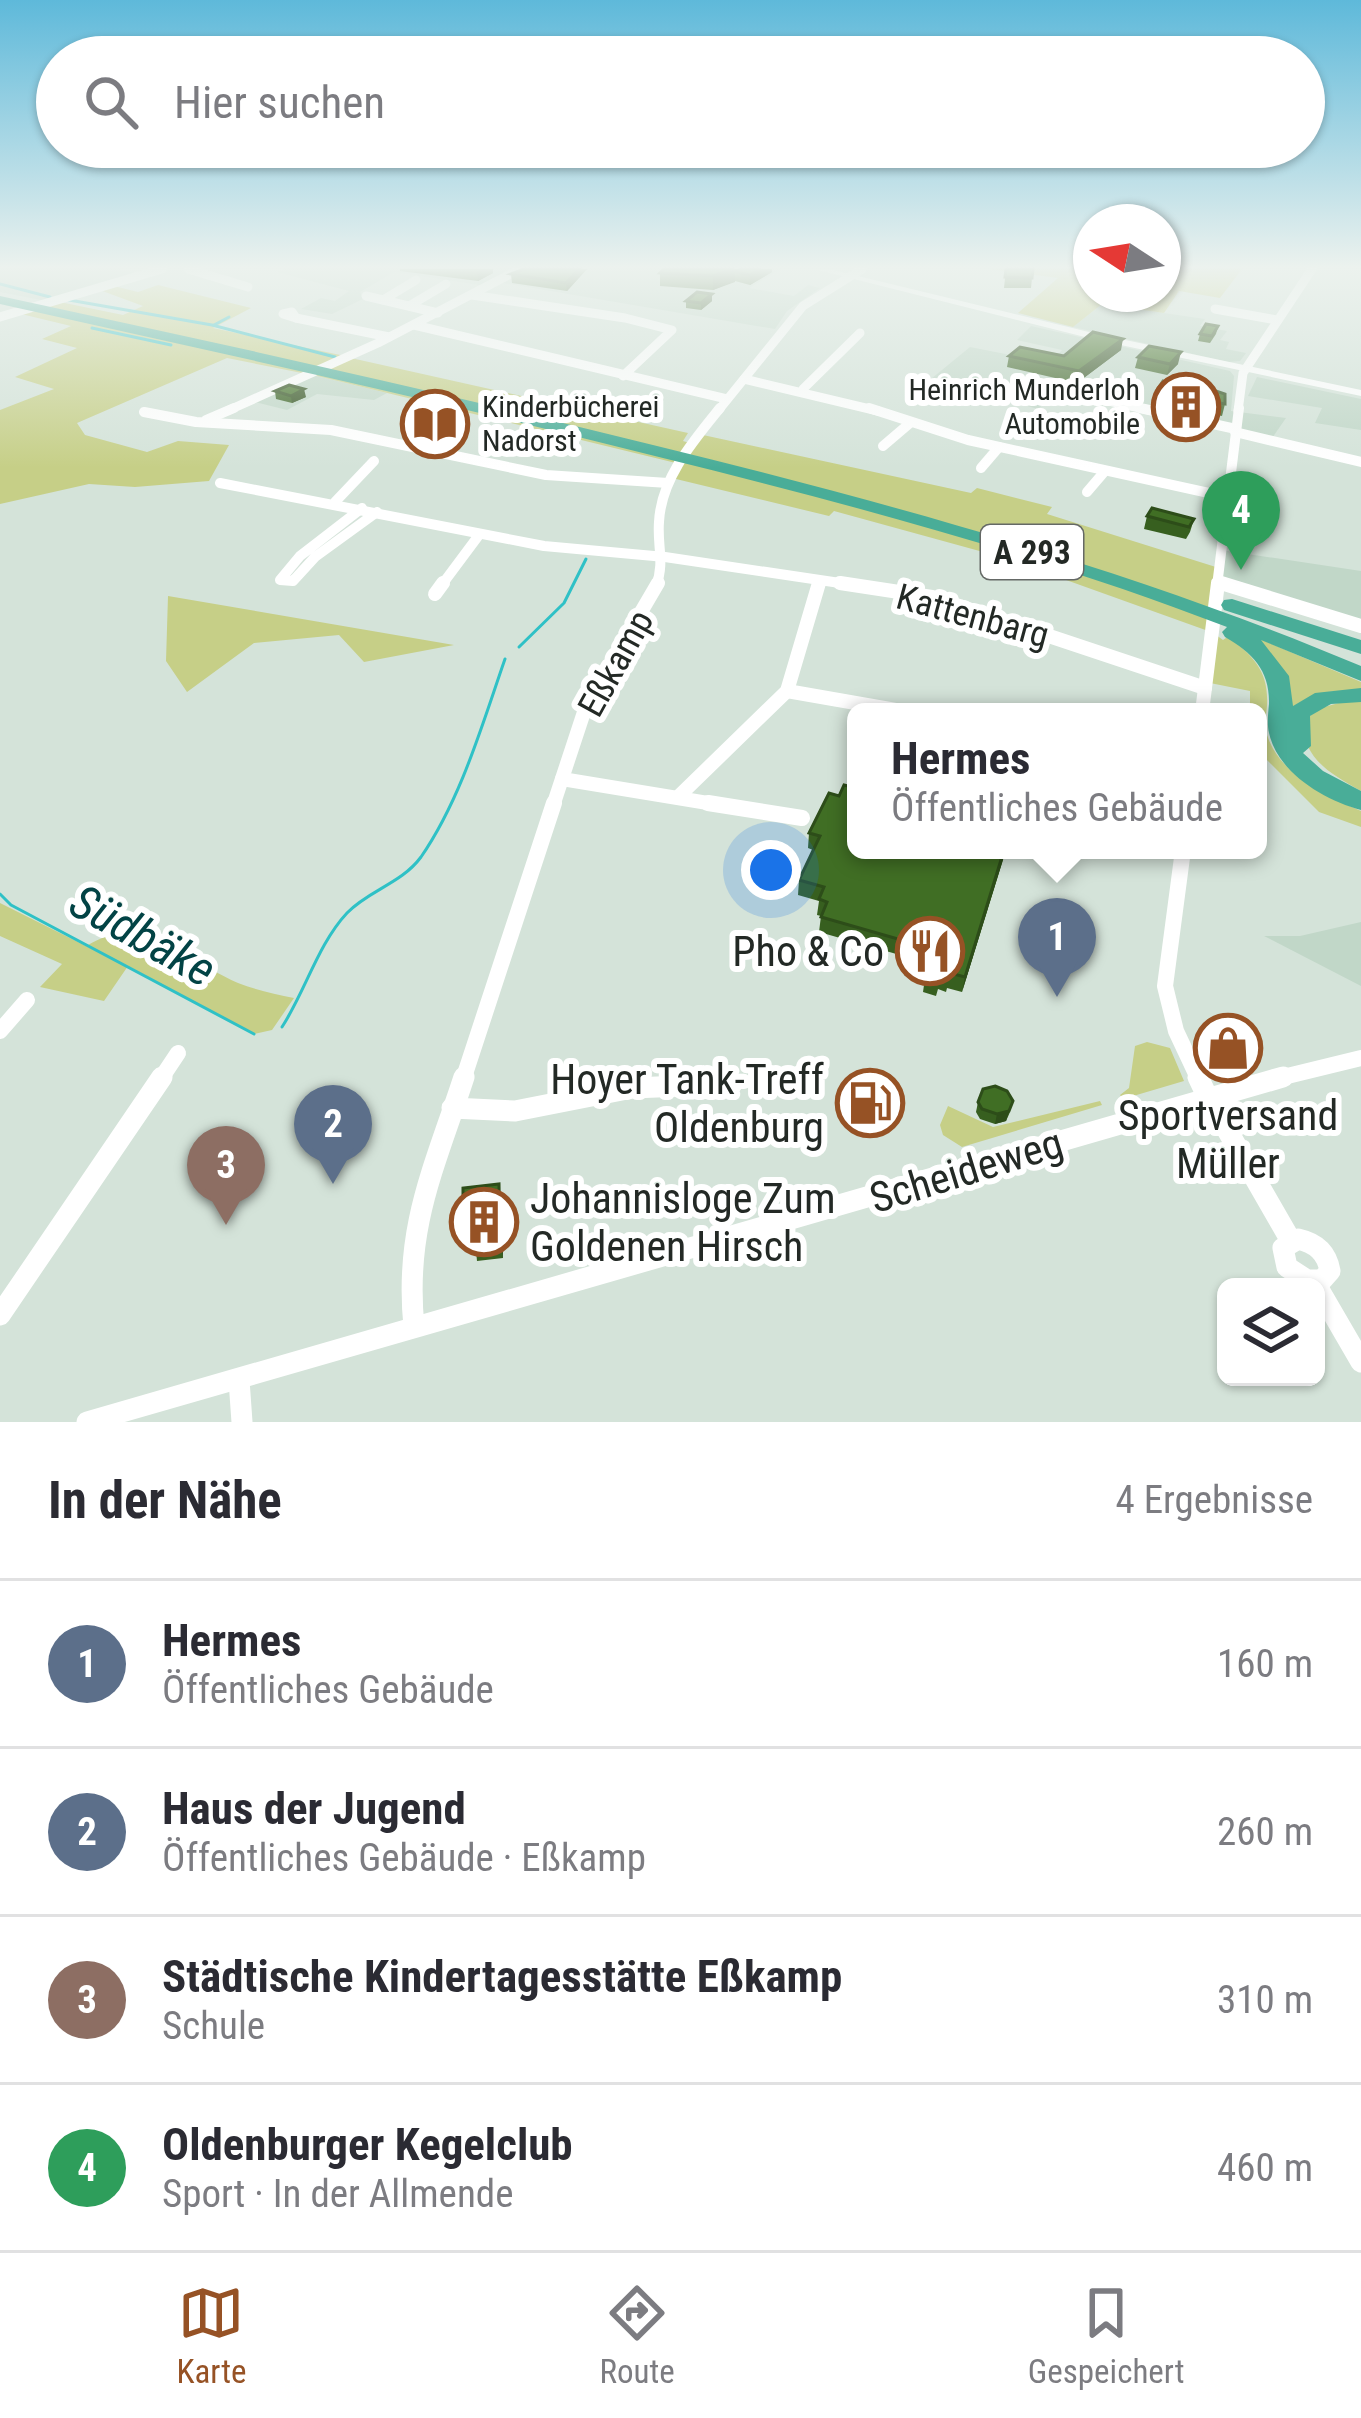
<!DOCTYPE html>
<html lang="de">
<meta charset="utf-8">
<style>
body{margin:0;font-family:"Roboto Condensed",sans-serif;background:#f7f7f7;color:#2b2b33}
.controls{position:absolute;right:36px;bottom:36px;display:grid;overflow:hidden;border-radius:18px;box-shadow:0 3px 9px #0004}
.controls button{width:108px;height:108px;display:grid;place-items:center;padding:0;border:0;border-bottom:3px solid #e1e1e2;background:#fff;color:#2b2b33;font:60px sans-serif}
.compass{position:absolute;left:1073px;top:204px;width:108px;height:108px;border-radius:50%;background:#fff;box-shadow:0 3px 9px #0004;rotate:282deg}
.you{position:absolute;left:771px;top:870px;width:42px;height:42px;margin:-30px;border:9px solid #fff;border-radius:50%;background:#1a73e8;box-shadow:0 0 0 18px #1a73e833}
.badge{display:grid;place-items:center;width:78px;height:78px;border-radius:50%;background:#965225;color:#fff;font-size:39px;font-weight:700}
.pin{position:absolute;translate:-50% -99px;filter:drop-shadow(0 3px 6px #0008)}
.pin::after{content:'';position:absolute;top:63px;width:42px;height:36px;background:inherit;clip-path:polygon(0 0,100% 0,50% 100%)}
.popup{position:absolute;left:847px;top:703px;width:420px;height:156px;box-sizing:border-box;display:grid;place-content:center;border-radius:18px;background:#fff;filter:drop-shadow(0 3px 9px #0005);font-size:39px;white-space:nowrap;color:#7c7c81}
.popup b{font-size:45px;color:#2b2b33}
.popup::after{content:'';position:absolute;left:50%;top:100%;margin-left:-24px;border:24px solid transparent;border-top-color:#fff}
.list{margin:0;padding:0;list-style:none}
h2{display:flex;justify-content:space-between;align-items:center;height:156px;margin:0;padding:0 48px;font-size:51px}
h2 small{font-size:39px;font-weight:400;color:#7c7c81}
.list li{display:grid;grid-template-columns:78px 1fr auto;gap:36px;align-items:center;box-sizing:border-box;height:168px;padding:0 48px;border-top:3px solid #e1e1e2}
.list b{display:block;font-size:45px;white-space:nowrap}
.list p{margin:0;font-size:39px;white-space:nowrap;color:#7c7c81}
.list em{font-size:39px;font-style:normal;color:#7c7c81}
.icon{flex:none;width:66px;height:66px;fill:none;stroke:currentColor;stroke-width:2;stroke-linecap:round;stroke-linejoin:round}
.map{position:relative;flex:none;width:1361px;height:1422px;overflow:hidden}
.search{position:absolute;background:#fff;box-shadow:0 3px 9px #0004;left:36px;right:36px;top:36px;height:132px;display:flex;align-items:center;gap:30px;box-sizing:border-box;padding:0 42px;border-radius:66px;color:#7c7c81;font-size:45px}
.sheet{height:828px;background:#fff}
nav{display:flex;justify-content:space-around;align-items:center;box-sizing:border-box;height:168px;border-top:3px solid #e1e1e2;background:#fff;font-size:33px;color:#7c7c81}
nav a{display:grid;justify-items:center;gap:6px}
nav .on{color:#965225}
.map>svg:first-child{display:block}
.built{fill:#c1d7c8}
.green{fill:#c6cf87}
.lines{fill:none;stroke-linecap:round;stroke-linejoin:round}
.stream{stroke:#2fc1c6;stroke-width:3}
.minor-far4{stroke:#fff;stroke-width:9}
.minor-far3{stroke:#fff;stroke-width:10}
.minor-far2{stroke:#fff;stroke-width:14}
.minor-far1{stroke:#fff;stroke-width:16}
.minor{stroke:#fff;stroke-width:21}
.tertiary{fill:#fff;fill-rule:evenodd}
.motorway{fill:#49ad98;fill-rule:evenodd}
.wall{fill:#375f1f}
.shaded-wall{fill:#2d4d19}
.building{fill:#406e24;stroke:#2d4d19;stroke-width:3}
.labels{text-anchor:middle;stroke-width:12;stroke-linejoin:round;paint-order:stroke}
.far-poi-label{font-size:30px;fill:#232925;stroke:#fff;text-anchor:end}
.shield{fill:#fff;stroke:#656966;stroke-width:3}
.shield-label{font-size:33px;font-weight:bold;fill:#232925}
.street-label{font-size:36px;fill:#232925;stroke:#fff}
.near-poi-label{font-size:42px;fill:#232925;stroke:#fff;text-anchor:end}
.near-street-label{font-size:42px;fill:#232925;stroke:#fff}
.near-water-label{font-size:48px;font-style:italic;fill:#024345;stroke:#fff}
</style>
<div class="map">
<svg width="1361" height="1422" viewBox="0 0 1361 1422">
<rect width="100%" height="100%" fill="#d4e3d9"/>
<!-- built -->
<g class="built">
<polygon points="0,269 119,269 137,274 46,301 0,292"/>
<polygon points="284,269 515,269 486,286 394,272 360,292 363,299 332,314 301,309 321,298 335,301 349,291 277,272"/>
<polygon points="525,269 781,269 749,288 794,296 808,285 820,288 787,311 775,329 503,283"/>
<polygon points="1102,304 1205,319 1200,326 1227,331 1220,340 1229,342 1226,349 1246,353 1240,361 1228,362 1073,327"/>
<polygon points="1031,326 1230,371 1234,376 1231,411 1286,418 1270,441 1059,389 1038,409 931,379 970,347 1051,363 1062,350 1017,340"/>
<polygon points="312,375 387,393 374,400 317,394 287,410 251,401"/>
<polygon points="1257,377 1361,399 1361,430 1315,423 1322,408 1248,396"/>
<polygon points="1221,550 1361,571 1361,626 1217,582"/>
<polygon points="1361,922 1361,986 1264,936 1300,936"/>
</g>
<!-- green -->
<g class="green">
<polygon points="990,269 1091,269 1091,294 1163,294 1163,269 1242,269 1220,298 1179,291 1164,313 1102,304 1073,327 1018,313 1058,278"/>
<polygon points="110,285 138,292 158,285 251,308 213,328 345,356 307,374 227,358 77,423 85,435 147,452 178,441 229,445 209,481 135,487 89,484 0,504 0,410 54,389 15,377 77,348 42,339 71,326 17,313 55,301 123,315 143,306 97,289"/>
<path d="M 351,358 L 688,433 L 683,441 L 696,445 L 703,435 L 971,493 L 977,488 L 1052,507 L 1047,514 L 1219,568 L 1212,632 L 1223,640 L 1229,636 C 1254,658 1269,671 1267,706 C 1266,716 1264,725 1267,735 C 1280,775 1326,795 1361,811 L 1361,827 L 1319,812 L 1258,751 L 1258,712 L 1250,712 L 1250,691 L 1205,682 L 1211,632 L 1005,558 L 834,511 L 829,516 L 676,479 L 676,463 L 313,375 Z"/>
<polygon points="168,596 454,645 364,662 339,635 254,643 187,692 166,661"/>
<path d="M 1253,636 L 1361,682 L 1361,692 C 1331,689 1310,693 1286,712 Z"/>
<path d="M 1346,701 L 1361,702 L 1361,791 C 1330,773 1306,761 1302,724 L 1317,709 Z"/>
<path d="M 0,903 L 104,955 L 88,945 C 140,912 192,963 238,983 C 256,990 275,994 294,998 L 272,1030 L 254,1034 L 128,966 L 104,1001 L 40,987 L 62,964 L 0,936 Z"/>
<polygon points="1147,1042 1170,1048 1184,1081 1123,1099 1120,1095 1129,1088 1135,1046"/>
<polygon points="1100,1101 1102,1105 962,1147 943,1135 940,1125 948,1106 993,1127"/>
</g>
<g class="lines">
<!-- stream -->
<g class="stream">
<polyline points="0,284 50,297"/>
<polyline points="69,300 212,325 335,357"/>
<polyline points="214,325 229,317"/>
<polyline points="92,328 171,345"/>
<polyline points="519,647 564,603 586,559"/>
<polyline points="0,894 11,905 254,1034"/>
<path d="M 282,1027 C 305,992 318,944 347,913 C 369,890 401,884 421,857 C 461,799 482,725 505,659"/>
</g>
<!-- minor-far4 -->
<g class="minor-far4">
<polyline points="188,269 248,287"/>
<polyline points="472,295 625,318 672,330 623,376"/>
<polyline points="366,296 438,313"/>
<polyline points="383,300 416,280"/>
<polyline points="409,306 446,284"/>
<polyline points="1215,309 1277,320"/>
<polygon points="292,312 296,318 283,314"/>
<polyline points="0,317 162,269"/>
<polyline points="296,318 389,337"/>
<polyline points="414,325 727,399"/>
<polyline points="744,379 878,411"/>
<polyline points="803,389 860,333"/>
<polyline points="1078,394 1153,411"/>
<polyline points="227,411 378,343 520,269"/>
<polyline points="718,411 803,306 862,269"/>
<polyline points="1238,411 1243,373 1312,269"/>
</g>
<!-- minor-far3 -->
<g class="minor-far3">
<polyline points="869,408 968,440 1227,497"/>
<polyline points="1140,408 1236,429"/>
<polyline points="144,412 196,422 331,430 546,475 668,483"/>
<polyline points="206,420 234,408"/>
<polyline points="1235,432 1361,462"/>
<polyline points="883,446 910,423"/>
<polyline points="981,468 999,447"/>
<polyline points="220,483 544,546 665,557 860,586"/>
<polyline points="1087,492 1105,471"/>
<polyline points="335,502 374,461"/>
<polyline points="362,508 300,556 280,580 293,581 315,557 377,512"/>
<polyline points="1217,582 1231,586"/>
<polyline points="441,586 479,535"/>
<path d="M 656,586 C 665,563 657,545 659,522 C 661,478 694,440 720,408"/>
<polyline points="1217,586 1239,408"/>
</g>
<!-- minor-far2 -->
<g class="minor-far2">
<polyline points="840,583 932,597 1205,688"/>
<polyline points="1221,583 1361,626"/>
<polyline points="435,594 443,583"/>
<polyline points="787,691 907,712"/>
<polyline points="1202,712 1218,583"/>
<polyline points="562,779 726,806"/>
<polyline points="679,796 787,691 819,583"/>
<polyline points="553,806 586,706 658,583"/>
</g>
<!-- minor-far1 -->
<g class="minor-far1">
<polyline points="708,803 802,818"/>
<polyline points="1183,850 1165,986 1176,1031 1199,1080"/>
<polyline points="0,1031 27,1000"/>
<polyline points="160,1080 178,1053"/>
<polyline points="463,1080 554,803"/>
<polyline points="1271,1080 1361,1058"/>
</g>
<!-- minor -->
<g class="minor">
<polyline points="1198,1077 1207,1096"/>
<polyline points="452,1108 515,1111 632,1088 732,1084"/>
<polyline points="1222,1121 1291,1241"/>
<path d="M 1298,1239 C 1316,1243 1327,1253 1330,1271 L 1322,1280 L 1307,1280 L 1287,1267 L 1283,1248 Z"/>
<polyline points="1314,1281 1361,1362"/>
<polyline points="0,1315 162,1077"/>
<path d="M 414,1327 C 404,1228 434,1169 464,1077"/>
<polyline points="239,1380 242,1422"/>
<polyline points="87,1422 1283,1077"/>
</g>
<!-- tertiary -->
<polygon class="tertiary" points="814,269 829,269 1097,334 1361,390 1361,396 1097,340"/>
<!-- motorway -->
<g class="motorway">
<path d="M 0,296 C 220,343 439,392 657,446 C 897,505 1133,570 1361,666 L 1361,681 L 1261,640 L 1289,676 L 1293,706 L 1315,693 L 1361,688 L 1361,702 L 1331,704 L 1310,716 L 1311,746 L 1303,753 L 1323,771 L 1361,791 L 1361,810 C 1324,800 1278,773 1269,733 C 1267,724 1268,714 1269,704 C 1270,671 1253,653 1225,637 L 1222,632 L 1227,627 C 1043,556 853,505 663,458 C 443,402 221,353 0,304 Z"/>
<polygon points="1232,599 1361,640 1361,654 1224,610 1221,605 1224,600"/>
</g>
</g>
<!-- wall -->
<g class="wall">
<polygon points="400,269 493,269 493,273 478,281 400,271"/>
<polygon points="524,269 587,269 567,291 512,283 511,274"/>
<polygon points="664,269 772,269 772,272 750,285 735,281 713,290 660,286 660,273"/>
<polygon points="1006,269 1032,278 1031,288 1004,288"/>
<polygon points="686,301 712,301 701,310 686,308"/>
<polygon points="1218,326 1216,334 1210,343 1198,341 1200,334"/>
<polygon points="1121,350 1077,383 1007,367 1009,356 1064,356"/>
<polygon points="1138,357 1178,364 1167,375 1135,368"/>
<polygon points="1157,390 1225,404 1222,416 1154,401"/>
<polygon points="275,391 306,397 292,403 276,399"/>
<polygon points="1249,483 1266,496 1264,505 1246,502"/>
<polygon points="1147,516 1194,519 1190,532 1186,539 1144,529"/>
<polygon points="839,796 1006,850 962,992 947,988 946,992 938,989 936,996 923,992 924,985 904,975 907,957 819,932 821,916 817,915 819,901 798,895 799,880 813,850 808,848 809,833"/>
<polygon points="854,1082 871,1089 890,1102 889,1112 873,1113 871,1106 855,1107 852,1093"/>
<polygon points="978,1102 1010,1112 1006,1121 995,1124 980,1119 976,1112"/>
<polygon points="501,1199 503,1258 477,1261 475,1240 466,1241 463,1226"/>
</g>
<!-- shaded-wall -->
<g class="shaded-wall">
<polygon points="481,269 493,269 493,273 478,281 477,271"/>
<polygon points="579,269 587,269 567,291 566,283"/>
<polygon points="734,269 740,269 735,272 735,282 713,290 713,276"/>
<polygon points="761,269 772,269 772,272 750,285 750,275"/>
<polygon points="712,294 712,301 701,310 701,303"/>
<polygon points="1123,339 1121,350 1077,383 1079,371"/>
<polygon points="1181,352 1178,364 1167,375 1170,364"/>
<polygon points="304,389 306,397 292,403 291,396"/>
<polygon points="1004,850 1006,850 962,992 965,977"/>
<polygon points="1013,1101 1006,1121 995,1124 997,1114"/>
<polygon points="499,1184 501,1199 503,1258 500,1243"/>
</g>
<!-- building -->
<g class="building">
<polygon points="524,269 579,269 566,283 511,274"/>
<polygon points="664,269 734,269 713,276 660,273"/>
<polygon points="741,269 761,269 750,275 735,272"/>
<polygon points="1006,269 1033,269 1032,278 1005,277"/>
<polygon points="697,292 712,294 701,303 686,301"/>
<polygon points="1206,324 1218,326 1212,336 1200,334"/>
<polygon points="1093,332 1123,339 1079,371 1009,356 1020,347 1064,356"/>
<polygon points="1149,346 1181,352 1170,364 1138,357"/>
<polygon points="1163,381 1183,386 1187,381 1225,394 1225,404 1157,390"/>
<polygon points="289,385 304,389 291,396 275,391"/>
<polygon points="1249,483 1266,485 1266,496 1248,494"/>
<polygon points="1152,508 1194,519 1189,527 1147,516"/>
<polygon points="844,785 856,788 856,850 1004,850 965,977 950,973 949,976 941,974 938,981 925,977 928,970 906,960 912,943 821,917 827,902 819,899 824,887 799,880 820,836 809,833 829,793 839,796"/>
<polygon points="854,1082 870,1082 871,1089 887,1088 890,1102 874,1103 873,1096 856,1096"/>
<polygon points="995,1086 1007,1091 1013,1101 1009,1111 997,1114 982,1109 978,1102 983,1089"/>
<polygon points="499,1184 500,1243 475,1246 475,1225 463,1226 463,1188"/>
</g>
<!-- sky -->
<linearGradient id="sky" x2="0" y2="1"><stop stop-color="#5eb9da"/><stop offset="0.57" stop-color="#ecf2ee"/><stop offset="1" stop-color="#ecf2ee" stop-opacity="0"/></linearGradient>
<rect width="1361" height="468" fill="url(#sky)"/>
<!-- icons -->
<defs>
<g id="building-ring" transform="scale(3.45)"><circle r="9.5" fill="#fff" stroke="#965225" stroke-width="1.5"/><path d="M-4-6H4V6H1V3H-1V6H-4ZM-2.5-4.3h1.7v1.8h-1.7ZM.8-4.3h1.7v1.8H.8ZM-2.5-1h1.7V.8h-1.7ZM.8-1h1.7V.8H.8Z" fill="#965225"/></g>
<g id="library-ring" transform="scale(3.45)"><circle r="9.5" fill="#fff" stroke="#965225" stroke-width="1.5"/><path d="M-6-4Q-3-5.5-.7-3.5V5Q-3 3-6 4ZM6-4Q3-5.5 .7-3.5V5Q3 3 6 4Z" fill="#965225"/></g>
<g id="restaurant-ring" transform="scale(3.45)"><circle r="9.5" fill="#fff" stroke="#965225" stroke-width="1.5"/><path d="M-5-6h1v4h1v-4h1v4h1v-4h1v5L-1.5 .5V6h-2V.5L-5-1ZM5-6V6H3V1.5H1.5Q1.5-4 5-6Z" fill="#965225"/></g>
<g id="shop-ring" transform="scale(3.45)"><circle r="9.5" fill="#fff" stroke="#965225" stroke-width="1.5"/><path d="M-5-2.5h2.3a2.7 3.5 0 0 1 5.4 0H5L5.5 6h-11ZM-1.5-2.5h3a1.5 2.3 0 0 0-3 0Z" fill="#965225"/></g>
<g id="fuel-ring" transform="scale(3.45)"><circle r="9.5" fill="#fff" stroke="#965225" stroke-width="1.5"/><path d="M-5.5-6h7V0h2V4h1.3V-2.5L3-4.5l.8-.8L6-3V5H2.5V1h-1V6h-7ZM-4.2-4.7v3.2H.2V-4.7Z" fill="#965225"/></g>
</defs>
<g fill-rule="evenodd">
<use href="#building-ring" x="1186" y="407"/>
<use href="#library-ring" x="435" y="424"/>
<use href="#restaurant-ring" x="930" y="951"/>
<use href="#shop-ring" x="1228" y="1048"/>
<use href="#fuel-ring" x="870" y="1103"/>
<use href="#building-ring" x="484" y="1222"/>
</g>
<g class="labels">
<!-- far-poi labels -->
<g class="far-poi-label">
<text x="1140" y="400">Heinrich Munderloh<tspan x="1140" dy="34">Automobile</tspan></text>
<text x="482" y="417" text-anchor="start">Kinderbücherei<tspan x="482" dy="34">Nadorst</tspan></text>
</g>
<!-- shield labels -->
<rect class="shield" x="981" y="525" width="102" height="54" rx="9"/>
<g class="shield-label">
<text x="1032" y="564">A 293</text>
</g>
<!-- street labels -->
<g class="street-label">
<text transform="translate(973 615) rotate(15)" y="13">Kattenbarg</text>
<text transform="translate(615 663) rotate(-61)" y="13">Eßkamp</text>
</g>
<!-- near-poi labels -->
<g class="near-poi-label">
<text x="884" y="966">Pho &amp; Co</text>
<text x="824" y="1094">Hoyer Tank-Treff<tspan x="824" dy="48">Oldenburg</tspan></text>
<text x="1228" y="1130" text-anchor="middle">Sportversand<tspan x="1228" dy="48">Müller</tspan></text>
<text x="530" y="1213" text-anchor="start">Johannisloge Zum<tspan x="530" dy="48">Goldenen Hirsch</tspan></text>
</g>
<!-- near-street labels -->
<g class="near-street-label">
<text transform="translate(966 1170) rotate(-17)" y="15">Scheideweg</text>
</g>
<!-- near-water labels -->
<g class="near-water-label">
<text transform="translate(143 935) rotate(29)" y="17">Südbäke</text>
</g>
</g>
</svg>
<div class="controls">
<button><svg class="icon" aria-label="layers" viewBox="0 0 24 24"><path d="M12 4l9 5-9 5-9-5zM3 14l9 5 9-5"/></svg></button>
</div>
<svg class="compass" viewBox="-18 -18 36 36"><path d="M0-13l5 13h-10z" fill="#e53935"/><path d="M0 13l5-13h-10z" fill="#7c7c81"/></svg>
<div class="you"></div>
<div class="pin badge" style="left:1057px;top:997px;background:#5c6f8a">1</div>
<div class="popup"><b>Hermes</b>Öffentliches Gebäude</div>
<div class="pin badge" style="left:333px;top:1184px;background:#5c6f8a">2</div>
<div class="pin badge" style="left:226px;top:1225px;background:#8d6e63">3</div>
<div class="pin badge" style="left:1241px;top:570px;background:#2e9e5b">4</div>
<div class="search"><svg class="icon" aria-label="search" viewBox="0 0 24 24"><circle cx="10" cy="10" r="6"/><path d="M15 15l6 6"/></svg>Hier suchen</div>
</div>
<section class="sheet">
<h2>In der Nähe<small>4 Ergebnisse</small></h2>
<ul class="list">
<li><span class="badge" style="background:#5c6f8a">1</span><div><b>Hermes</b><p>Öffentliches Gebäude</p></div><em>160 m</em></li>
<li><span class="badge" style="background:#5c6f8a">2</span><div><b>Haus der Jugend</b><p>Öffentliches Gebäude · Eßkamp</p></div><em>260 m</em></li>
<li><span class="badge" style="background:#8d6e63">3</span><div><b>Städtische Kindertagesstätte Eßkamp</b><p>Schule</p></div><em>310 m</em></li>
<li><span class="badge" style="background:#2e9e5b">4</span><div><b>Oldenburger Kegelclub</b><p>Sport · In der Allmende</p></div><em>460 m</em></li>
</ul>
</section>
<nav>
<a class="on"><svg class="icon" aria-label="map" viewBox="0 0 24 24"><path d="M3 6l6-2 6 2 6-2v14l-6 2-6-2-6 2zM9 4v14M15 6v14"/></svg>Karte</a>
<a><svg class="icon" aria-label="directions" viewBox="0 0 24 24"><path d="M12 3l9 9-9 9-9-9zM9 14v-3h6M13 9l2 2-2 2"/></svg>Route</a>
<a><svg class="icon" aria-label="saved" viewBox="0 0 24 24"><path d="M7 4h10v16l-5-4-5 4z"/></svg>Gespeichert</a>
</nav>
